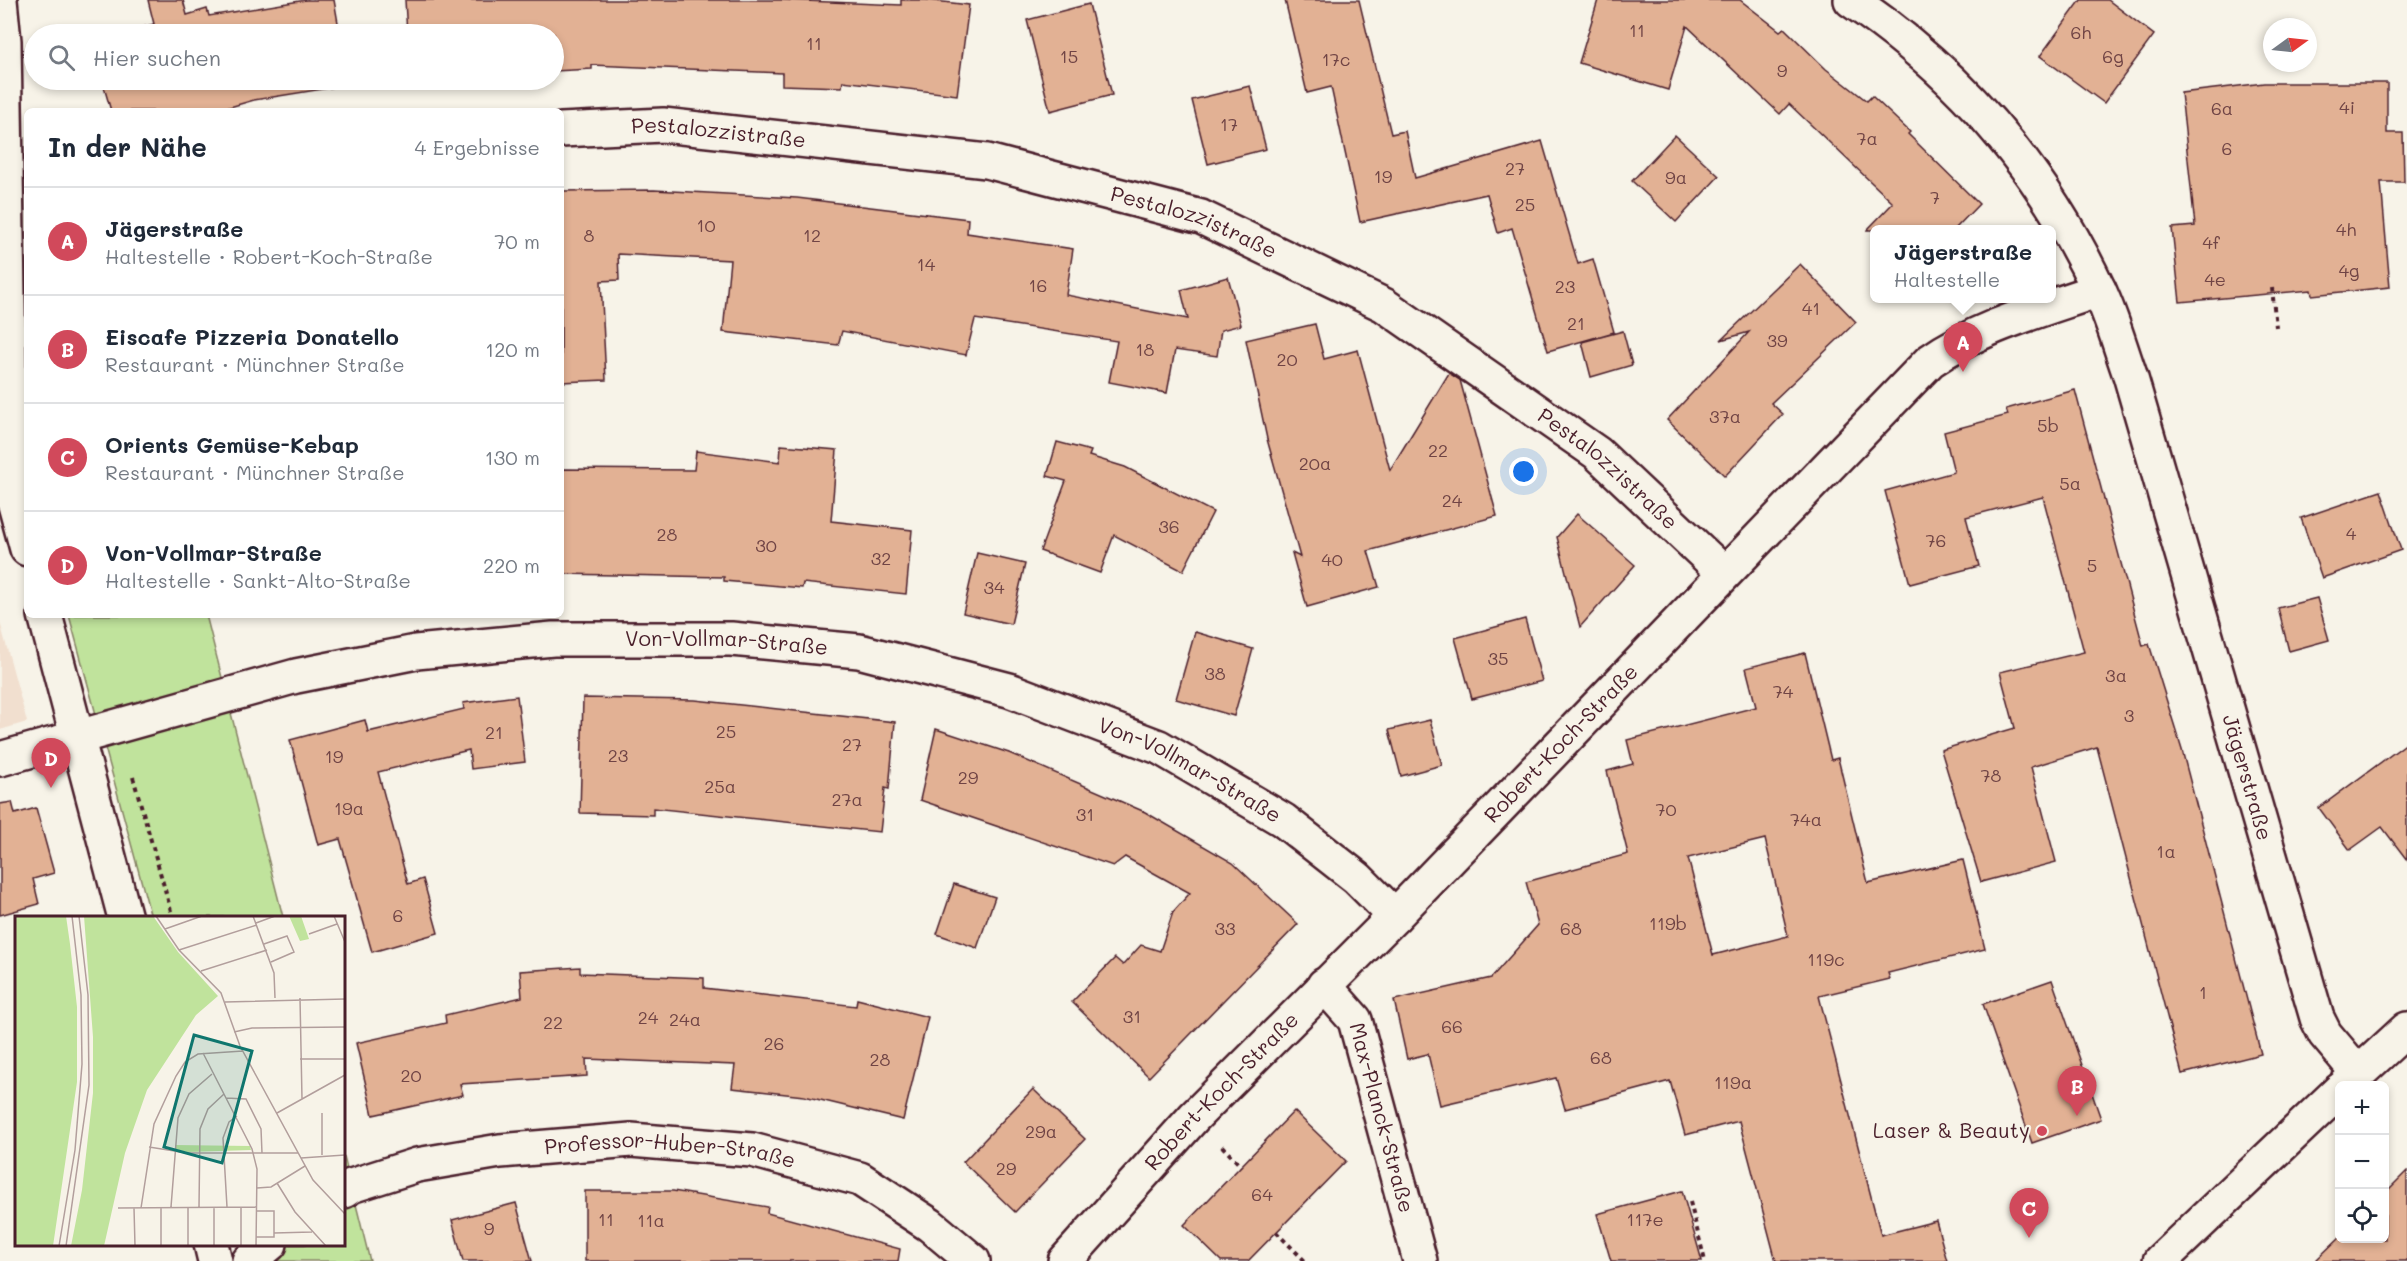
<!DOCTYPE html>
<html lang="de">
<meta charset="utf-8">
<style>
body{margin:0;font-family:Mali,sans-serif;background:#f6f6f7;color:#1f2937}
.controls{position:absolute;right:18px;bottom:18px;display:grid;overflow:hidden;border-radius:9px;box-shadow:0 3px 9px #0003}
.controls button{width:54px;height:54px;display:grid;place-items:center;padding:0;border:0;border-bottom:2px solid #e0e1e3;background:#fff;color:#1f2937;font:30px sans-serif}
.compass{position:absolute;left:2263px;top:18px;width:54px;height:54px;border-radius:50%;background:#fff;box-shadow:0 3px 9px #0003;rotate:75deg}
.you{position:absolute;left:1524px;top:472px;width:21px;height:21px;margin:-15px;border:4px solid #fff;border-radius:50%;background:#1a73e8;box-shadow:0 0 0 9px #1a73e833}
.badge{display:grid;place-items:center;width:39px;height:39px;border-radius:50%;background:#d1495b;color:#fff;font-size:20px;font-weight:700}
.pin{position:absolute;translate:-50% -50px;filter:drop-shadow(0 2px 3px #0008)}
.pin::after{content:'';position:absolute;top:32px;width:21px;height:18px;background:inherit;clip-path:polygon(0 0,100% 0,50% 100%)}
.popup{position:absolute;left:1870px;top:225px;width:186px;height:78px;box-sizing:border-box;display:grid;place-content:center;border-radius:9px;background:#fff;filter:drop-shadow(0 2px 4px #0005);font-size:20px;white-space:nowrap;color:#747a83}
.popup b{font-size:22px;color:#1f2937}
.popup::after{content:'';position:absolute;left:50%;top:100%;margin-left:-12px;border:12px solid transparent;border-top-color:#fff}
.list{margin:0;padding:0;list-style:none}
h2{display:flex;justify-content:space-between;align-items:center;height:78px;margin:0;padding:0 24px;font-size:26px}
h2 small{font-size:20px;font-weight:400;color:#747a83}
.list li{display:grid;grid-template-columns:39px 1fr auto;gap:18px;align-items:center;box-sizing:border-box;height:108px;padding:0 24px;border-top:2px solid #e0e1e3}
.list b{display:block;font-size:22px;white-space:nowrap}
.list p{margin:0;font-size:20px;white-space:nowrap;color:#747a83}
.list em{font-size:20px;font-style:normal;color:#747a83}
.icon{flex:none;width:33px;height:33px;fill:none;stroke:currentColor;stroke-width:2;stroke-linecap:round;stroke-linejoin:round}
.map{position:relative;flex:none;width:2407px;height:1261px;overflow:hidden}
.search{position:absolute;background:#fff;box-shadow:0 3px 9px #0003;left:24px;top:24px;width:540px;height:66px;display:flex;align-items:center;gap:15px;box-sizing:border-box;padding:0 21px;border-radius:33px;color:#747a83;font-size:22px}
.panel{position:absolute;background:#fff;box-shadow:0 3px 9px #0003;left:24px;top:108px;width:540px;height:510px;border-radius:9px}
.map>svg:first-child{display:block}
.built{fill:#f1dfcf}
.green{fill:#c0e39c;stroke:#858164;stroke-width:1.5}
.building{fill:#e2b194;stroke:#4a1f2b;stroke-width:1.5;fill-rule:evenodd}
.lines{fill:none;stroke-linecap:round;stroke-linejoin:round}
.minor-casing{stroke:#4a1f2b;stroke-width:38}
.secondary-casing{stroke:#4a1f2b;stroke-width:38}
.path{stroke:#4a1f2b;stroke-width:4;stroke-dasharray:4.5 4.5;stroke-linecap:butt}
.minor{stroke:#f7f3e8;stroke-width:33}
.secondary{stroke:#f7f3e8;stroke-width:33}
.poi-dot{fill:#d1495b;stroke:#f7f3e8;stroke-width:2}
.labels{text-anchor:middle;stroke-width:4.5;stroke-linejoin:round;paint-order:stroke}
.number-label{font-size:18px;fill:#704445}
.street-label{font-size:21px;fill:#4a1f2b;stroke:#f7f3e8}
.poi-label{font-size:21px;fill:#4a1f2b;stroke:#f7f3e8;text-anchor:end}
.inset-road{fill:none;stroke:#b29e9c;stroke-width:1.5}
.view{fill:#0f766e;fill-opacity:0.15;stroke:#0f766e;stroke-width:3}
.inset-edge{fill:none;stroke:#4a1f2b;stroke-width:3}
</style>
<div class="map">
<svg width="2407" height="1261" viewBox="0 0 2407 1261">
<rect width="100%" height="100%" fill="#f7f3e8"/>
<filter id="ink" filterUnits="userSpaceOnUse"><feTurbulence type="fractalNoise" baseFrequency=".0167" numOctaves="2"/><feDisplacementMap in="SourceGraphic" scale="12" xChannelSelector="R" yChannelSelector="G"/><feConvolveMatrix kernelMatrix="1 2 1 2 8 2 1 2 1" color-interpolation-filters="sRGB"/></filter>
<g filter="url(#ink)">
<!-- built -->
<polygon class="built" points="0,622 27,722 0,730"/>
<!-- green -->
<g class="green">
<polygon points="69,615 206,615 283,917 151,917"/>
<polygon points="344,1156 370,1261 245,1261 241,1245 344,1244"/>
</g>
<!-- building -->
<g class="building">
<polygon points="148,0 183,0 187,15 207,9 209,16 306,0 334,0 340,34 118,34 154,24"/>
<polygon points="405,0 781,0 901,5 901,0 926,0 969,5 957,95 843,81 842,87 782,85 782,73 592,65 592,69 554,71 554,34 407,34"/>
<polygon points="1285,0 1359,0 1391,134 1405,131 1415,178 1542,141 1578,264 1593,259 1614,332 1548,351 1512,228 1498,233 1487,194 1360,222 1331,87 1307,93"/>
<polygon points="1598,0 1740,0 1780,31 1784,28 1826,69 1867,101 1872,96 1910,132 1908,134 1979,204 1954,230 1867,230 1893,203 1789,104 1780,114 1687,26 1668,90 1579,63"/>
<polygon points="2081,0 2108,0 2154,35 2104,103 2040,56"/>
<polygon points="1089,4 1112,95 1050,111 1027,20"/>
<polygon points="102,80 347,80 348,85 254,100 216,111 111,111"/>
<polygon points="2264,83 2387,83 2387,133 2403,133 2404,182 2381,182 2390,287 2312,295 2311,290 2180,302 2172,228 2195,226 2181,93"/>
<polygon points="1250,86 1266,149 1208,164 1192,100"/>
<polygon points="1675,135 1719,176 1676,222 1632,181"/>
<polygon points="654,190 797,198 968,219 967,233 1073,249 1066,295 1188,319 1181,290 1228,277 1241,325 1221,330 1217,356 1175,350 1167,393 1109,382 1117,341 975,319 966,355 842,331 838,345 723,332 730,260 618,254 619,280 601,281 606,380 561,382 561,191"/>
<polygon points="1800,264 1856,322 1771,403 1783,414 1725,476 1667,420 1749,332 1721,340"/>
<polygon points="1315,324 1324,359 1358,350 1390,470 1449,373 1460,380 1497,516 1368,551 1379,587 1307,607 1292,553 1300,557 1267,439 1246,340"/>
<polygon points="1623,331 1632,365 1591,377 1582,342"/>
<polygon points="2075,390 2143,646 2149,644 2182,750 2261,1054 2182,1074 2097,747 2031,767 2056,862 1981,882 1941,750 2015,728 2000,672 2084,652 2043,497 1966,517 1979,566 1910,584 1885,491 1954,472 1944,432 2008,415 2006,409"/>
<polygon points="1057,442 1091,451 1089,456 1125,467 1213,512 1183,571 1114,535 1100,573 1040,551 1066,481 1047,476"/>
<polygon points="781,445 837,450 831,521 912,530 906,594 803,583 802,588 724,581 724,577 561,574 561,469 694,470 696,451 780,462"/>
<polygon points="2381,491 2401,550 2322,578 2301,518"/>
<polygon points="1577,514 1635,565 1580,627 1557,537"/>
<polygon points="977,553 1025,564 1011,624 963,613"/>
<polygon points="2317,598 2329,640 2289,651 2278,608"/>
<polygon points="1525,619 1542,681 1472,699 1455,638"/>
<polygon points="1195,632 1253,649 1234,716 1176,699"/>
<path d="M 1805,653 L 1831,760 L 1838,758 L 1868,883 L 1963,860 L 1985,949 L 1888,973 L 1890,979 L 1819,996 L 1881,1235 L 1936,1221 L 1947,1261 L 1776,1261 L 1739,1121 L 1685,1135 L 1670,1081 L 1565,1109 L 1556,1078 L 1440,1105 L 1428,1054 L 1407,1059 L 1394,1000 L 1491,978 L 1538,925 L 1526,882 L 1628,854 L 1607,771 L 1633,764 L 1627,740 L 1756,707 L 1746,668 ZM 1765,839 L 1788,936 L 1713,955 L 1688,858 Z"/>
<polygon points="517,696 525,762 471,769 469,750 378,772 408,884 423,879 438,933 372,952 340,839 318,845 290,740 365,720 368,732 464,709 463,703"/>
<polygon points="583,698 695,700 895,722 889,789 885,788 880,832 653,808 653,815 580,813"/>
<polygon points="1430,720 1442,765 1401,776 1389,730"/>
<polygon points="936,729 1009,753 1145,812 1233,863 1298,924 1149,1077 1072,1002 1115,958 1123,965 1141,945 1160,951 1173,912 1190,893 1125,857 1113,866 920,800"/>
<polygon points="2407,743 2407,860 2382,827 2350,850 2319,808"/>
<polygon points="12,802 15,814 36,808 54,873 33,879 39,904 0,915 0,804"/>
<polygon points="954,884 995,897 977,948 937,934"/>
<polygon points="580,967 580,973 704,978 704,988 856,1006 857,999 928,1017 903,1120 804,1096 732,1088 735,1065 586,1059 587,1076 460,1084 463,1095 373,1115 356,1043 446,1023 445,1015 522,997 520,971"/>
<polygon points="2052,980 2101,1119 2032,1143 1983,1004"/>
<polygon points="1033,1089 1085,1139 1015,1212 963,1162"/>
<polygon points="1294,1111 1346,1161 1248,1261 1221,1261 1184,1225"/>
<polygon points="2407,1171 2407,1261 2315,1261 2340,1237 2385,1239 2385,1193"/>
<polygon points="585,1191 673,1191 768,1207 767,1213 900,1249 898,1261 585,1261"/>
<polygon points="1682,1191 1702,1261 1611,1261 1597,1214"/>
<polygon points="516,1203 532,1261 463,1261 452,1220"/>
</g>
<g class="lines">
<!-- minor casing -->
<g class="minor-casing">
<g id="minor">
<polyline points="0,0 4,41 11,490 27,549"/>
<path id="s1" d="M 1851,0 C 1961,74 2043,170 2099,290 C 2112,317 2120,347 2130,375 L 2317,1018 L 2325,1034 L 2358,1073"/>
<path id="s2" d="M 561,130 L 663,125 L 987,161 L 1201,217 L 1384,305 L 1597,453 L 1724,573"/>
<polyline points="45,615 125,918"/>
<path id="s3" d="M 0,759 L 296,676 L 416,652 L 553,639 L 731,639 L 859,651 L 1009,690 L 1159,747 L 1283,820 L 1357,878 L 1395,916"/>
<path id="s4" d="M 1324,985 L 1355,1020 L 1420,1261"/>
<path id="s5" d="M 344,1191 L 351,1186 L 417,1165 L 500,1151 L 631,1140 L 752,1150 L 860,1179 L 930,1225 L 973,1261"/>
<polyline points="211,1244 215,1261"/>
<polyline points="249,1261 270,1244"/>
<path id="s6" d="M 1065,1261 L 1194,1117 L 1395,916 L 1930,361 C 1980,326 2042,310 2099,290"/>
</g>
</g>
<!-- secondary casing -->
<g class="secondary-casing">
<g id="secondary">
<polyline points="2345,1086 2407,1029"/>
<polyline points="2160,1261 2340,1090"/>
</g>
</g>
<!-- path -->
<g class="path">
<polyline points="2272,288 2276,327"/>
<polyline points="133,777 173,918"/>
<polyline points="1222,1146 1241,1166"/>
<polyline points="1690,1202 1705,1261"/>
<polyline points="1276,1232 1305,1261"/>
</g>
<!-- minor -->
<use href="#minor" class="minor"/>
<!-- secondary -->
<use href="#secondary" class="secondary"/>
</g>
</g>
<!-- markers -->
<circle class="poi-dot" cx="2042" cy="1131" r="6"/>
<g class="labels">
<!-- number labels -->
<g class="number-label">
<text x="1637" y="37">11</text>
<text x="2081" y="39">6h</text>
<text x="814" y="50">11</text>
<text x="1069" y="63">15</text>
<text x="2113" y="63">6g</text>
<text x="1336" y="66">17c</text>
<text x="1782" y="77">9</text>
<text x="2347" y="114">4i</text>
<text x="2222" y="115">6a</text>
<text x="1229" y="131">17</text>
<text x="1867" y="145">7a</text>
<text x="2227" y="155">6</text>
<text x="1515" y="175">27</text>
<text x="1383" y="183">19</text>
<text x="1676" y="184">9a</text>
<text x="1935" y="204">7</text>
<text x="1525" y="211">25</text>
<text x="706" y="232">10</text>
<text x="2346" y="236">4h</text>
<text x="589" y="242">8</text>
<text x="812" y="242">12</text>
<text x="2211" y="249">4f</text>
<text x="926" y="271">14</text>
<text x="2349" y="277">4g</text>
<text x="2215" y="286">4e</text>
<text x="1038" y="292">16</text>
<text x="1565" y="293">23</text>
<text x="1811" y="315">41</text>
<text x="1576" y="330">21</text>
<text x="1777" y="347">39</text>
<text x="1145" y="356">18</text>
<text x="1287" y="366">20</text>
<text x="1725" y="423">37a</text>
<text x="2048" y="432">5b</text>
<text x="1438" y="457">22</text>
<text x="1315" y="470">20a</text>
<text x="2070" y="490">5a</text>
<text x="1452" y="507">24</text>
<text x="1169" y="533">36</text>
<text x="2351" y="540">4</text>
<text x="667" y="541">28</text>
<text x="1936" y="547">76</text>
<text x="766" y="552">30</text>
<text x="881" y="565">32</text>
<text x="1332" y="566">40</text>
<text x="2092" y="572">5</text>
<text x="994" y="594">34</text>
<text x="1498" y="665">35</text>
<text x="1215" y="680">38</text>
<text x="2116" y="682">3a</text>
<text x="1783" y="698">74</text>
<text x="2129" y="722">3</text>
<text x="726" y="738">25</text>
<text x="494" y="739">21</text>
<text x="852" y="751">27</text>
<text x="618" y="762">23</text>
<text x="334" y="763">19</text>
<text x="1991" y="782">78</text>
<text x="968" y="784">29</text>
<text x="720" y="793">25a</text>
<text x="847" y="806">27a</text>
<text x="349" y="815">19a</text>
<text x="1666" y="816">70</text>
<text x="1085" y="821">31</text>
<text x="1806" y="826">74a</text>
<text x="2166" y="858">1a</text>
<text x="398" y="922">6</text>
<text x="1668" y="930">119b</text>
<text x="1225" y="935">33</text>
<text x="1571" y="935">68</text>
<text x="1826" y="966">119c</text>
<text x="2203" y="999">1</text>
<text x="1132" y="1023">31</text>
<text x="648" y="1024">24</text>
<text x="685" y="1026">24a</text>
<text x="553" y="1029">22</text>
<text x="1452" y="1033">66</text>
<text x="774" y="1050">26</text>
<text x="1601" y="1064">68</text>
<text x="880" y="1066">28</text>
<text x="411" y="1082">20</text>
<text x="1733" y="1089">119a</text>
<text x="1041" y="1138">29a</text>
<text x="1006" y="1175">29</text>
<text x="1262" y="1201">64</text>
<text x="606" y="1226">11</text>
<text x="1645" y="1226">117e</text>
<text x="651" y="1227">11a</text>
<text x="489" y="1235">9</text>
</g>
<!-- street labels -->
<g class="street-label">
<text dy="7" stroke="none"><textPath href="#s2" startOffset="158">Pestalozzistraße</textPath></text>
<text dy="7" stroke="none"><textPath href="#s2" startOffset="644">Pestalozzistraße</textPath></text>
<text dy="7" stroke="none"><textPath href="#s2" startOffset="1130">Pestalozzistraße</textPath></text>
<text dy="7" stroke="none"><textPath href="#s3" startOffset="741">Von-Vollmar-Straße</textPath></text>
<text dy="7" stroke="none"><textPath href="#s6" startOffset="717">Robert-Koch-Straße</textPath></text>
<text dy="7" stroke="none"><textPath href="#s3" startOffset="1227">Von-Vollmar-Straße</textPath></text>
<text dy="7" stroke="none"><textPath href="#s1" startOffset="896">Jägerstraße</textPath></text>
<text dy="7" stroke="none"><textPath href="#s6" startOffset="231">Robert-Koch-Straße</textPath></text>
<text dy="7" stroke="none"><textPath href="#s4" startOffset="148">Max-Planck-Straße</textPath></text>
<text dy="7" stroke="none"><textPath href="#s5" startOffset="333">Professor-Huber-Straße</textPath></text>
</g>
<!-- poi labels -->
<g class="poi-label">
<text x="2030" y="1138">Laser &amp; Beauty</text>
</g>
</g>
<!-- overview -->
<g transform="translate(15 916)">
<rect width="330" height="330" fill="#f7f3e8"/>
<path d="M 0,0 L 51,0 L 55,28 L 62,91 L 62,166 L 38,330 L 0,330 ZM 69,0 L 138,0 L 163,36 L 203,80 L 181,99 L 132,174 L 110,237 L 89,330 L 56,330 L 67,274 L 78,177 L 78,121 ZM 274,0 L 286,0 L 294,23 L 285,25 ZM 160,229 L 235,230 L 236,234 L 172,236 L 160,233 Z" fill="#c0e39c"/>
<path class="inset-road" d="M 141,0 L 164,34 L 206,77 L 225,130 L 298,264 L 330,298M 238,0 L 259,57 L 260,82M 319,0 L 330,26M 241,7 L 260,0M 150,13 L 187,0M 294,18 L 322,8M 249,28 L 272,20 L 279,36 L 256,46M 164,34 L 242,9M 186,55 L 252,34M 285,82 L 287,183M 210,86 L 330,83M 219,116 L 237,112 L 330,111M 188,137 L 237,233 L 242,253 L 241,330M 285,143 L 330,143M 211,182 L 231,183 L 246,213 L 247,237M 262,197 L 330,159M 134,231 L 172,237 L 283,237M 307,239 L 307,197M 286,242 L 330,239M 262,267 L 280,296 L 311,330M 242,272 L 256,271 L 290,250M 156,291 L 163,202 L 174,178 L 197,158M 173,291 L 173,330M 184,291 L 185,213 L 193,193 L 209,178M 199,291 L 199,330M 212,291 L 208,222 L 214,206 L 222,200M 103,292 L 241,291M 119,292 L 120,330M 126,292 L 139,208 L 161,160 L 170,146 L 183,138 L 228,135M 146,292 L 146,330M 259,317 L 297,316M 241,321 L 259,321 L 259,295 L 241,295M 44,330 L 60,234 L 67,148 L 66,79 L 57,0M 51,330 L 74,169 L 73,79 L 64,0M 226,330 L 226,291"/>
<path class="view" d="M 179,119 L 237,135 L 207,247 L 149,231 Z"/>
<rect width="330" height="330" class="inset-edge"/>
</g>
</svg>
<div class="controls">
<button>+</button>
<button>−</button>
<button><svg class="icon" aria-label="locate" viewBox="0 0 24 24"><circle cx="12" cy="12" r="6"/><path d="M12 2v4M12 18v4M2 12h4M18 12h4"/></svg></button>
</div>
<svg class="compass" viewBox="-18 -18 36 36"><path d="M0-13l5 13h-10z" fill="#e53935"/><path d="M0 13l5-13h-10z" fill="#747a83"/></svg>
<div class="you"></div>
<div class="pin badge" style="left:1963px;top:372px">A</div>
<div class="popup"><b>Jägerstraße</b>Haltestelle</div>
<div class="pin badge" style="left:2077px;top:1116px">B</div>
<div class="pin badge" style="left:2029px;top:1238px">C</div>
<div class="pin badge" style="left:51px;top:788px">D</div>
<div class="search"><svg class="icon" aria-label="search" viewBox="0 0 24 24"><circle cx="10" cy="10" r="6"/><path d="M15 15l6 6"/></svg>Hier suchen</div>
<section class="panel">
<h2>In der Nähe<small>4 Ergebnisse</small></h2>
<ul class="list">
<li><span class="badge">A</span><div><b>Jägerstraße</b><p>Haltestelle · Robert-Koch-Straße</p></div><em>70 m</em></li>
<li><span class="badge">B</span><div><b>Eiscafe Pizzeria Donatello</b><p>Restaurant · Münchner Straße</p></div><em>120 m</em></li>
<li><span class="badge">C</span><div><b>Orients Gemüse-Kebap</b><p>Restaurant · Münchner Straße</p></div><em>130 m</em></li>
<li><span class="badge">D</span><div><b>Von-Vollmar-Straße</b><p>Haltestelle · Sankt-Alto-Straße</p></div><em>220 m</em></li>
</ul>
</section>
</div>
